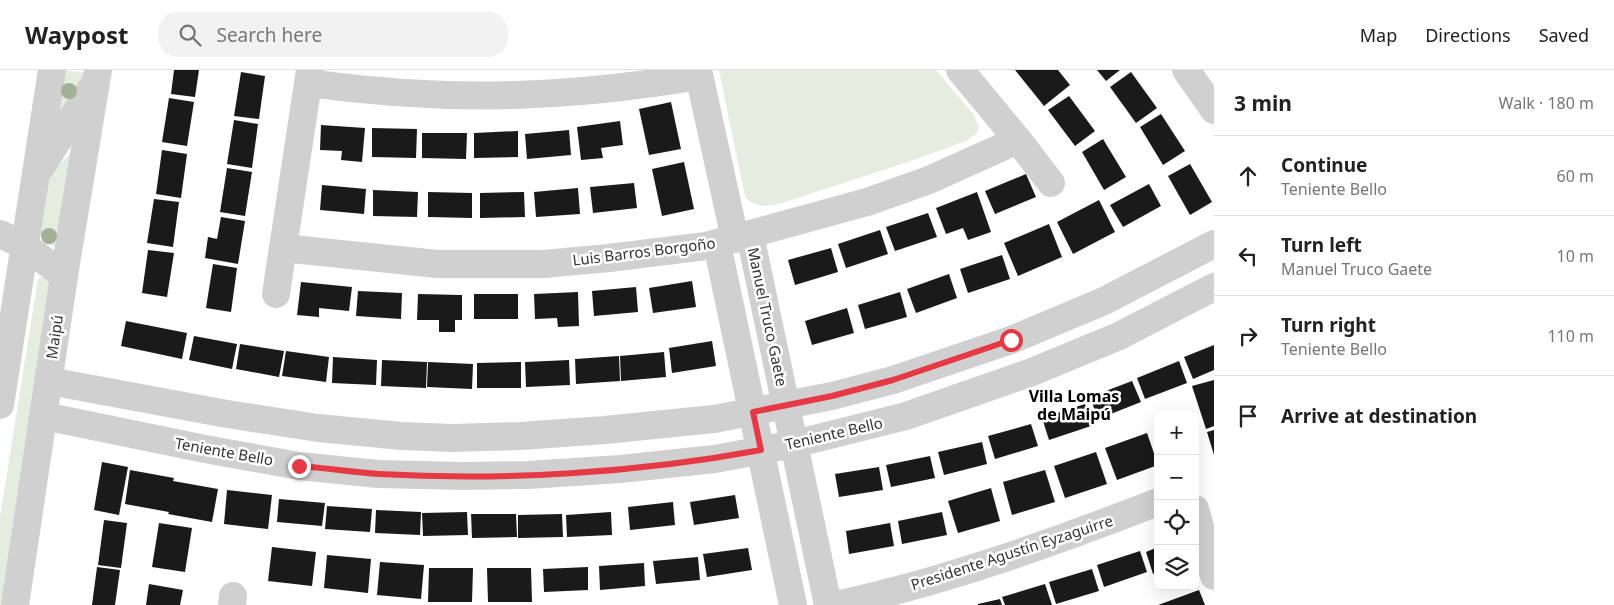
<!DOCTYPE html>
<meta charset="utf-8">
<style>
body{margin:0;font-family:"Noto Sans",sans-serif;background:#f2f2f2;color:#222}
.controls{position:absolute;right:15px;bottom:15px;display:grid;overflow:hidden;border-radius:10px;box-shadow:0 5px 20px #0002}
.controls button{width:45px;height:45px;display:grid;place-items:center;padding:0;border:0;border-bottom:1px solid #e0e0e0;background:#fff;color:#222;font:25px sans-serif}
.stop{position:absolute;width:15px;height:15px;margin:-11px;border:4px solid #e63946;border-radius:50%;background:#fff}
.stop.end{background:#e63946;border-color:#fff;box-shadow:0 1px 5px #0008}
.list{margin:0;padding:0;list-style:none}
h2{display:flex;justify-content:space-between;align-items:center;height:65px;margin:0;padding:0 20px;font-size:21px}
h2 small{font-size:16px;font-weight:400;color:#767676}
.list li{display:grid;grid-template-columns:32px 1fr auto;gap:15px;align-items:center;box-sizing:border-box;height:80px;padding:0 20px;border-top:1px solid #e0e0e0}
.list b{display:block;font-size:19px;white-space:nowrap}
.list p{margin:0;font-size:16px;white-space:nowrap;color:#767676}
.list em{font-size:16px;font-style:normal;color:#767676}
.icon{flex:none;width:28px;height:28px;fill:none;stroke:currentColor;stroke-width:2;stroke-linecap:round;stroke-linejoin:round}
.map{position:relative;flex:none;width:1214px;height:535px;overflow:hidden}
header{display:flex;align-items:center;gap:30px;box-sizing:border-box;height:70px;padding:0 25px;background:#fff;border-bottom:1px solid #e0e0e0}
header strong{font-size:24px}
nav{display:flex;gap:28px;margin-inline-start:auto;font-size:18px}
.search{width:350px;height:45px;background:#f2f2f2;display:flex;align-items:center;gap:12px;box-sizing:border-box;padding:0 18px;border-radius:20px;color:#767676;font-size:19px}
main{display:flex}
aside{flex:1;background:#fff}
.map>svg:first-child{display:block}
.green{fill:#e6ecdf}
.building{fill:#1a1a1a}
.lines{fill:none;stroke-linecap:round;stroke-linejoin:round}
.minor{stroke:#d0d0d0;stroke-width:28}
.tree{fill:#a2b095}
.route{stroke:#e63946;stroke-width:6}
.labels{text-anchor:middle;stroke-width:5;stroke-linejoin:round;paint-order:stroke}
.street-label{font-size:15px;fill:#333;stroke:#fff}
.neighbourhood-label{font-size:16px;font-weight:bold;fill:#000;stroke:#fff}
</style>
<header>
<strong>Waypost</strong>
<div class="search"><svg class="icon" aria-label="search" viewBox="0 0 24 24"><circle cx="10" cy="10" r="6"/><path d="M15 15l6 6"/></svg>Search here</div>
<nav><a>Map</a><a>Directions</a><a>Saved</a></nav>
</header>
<main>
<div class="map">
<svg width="1214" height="535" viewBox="0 0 1214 535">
<rect width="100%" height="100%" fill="#fff"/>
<!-- green -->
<g class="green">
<polygon points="63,0 88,3 57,47"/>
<path d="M 719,0 L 936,0 L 974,45 L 979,58 L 976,64 L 966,71 L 905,93 L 782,133 C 768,136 757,139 746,128 L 744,122 Z"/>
<polygon points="75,78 59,174 53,176 45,174 40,164 49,106"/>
<polygon points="52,205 6,535 0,535 0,447 38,209 44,206"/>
</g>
<!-- building -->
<g class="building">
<polygon points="174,0 199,0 195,27 171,24"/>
<polygon points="1015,0 1058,0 1070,15 1044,36"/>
<polygon points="1097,0 1120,0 1106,11"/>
<polygon points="241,2 265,6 259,49 234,46"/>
<polygon points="1131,2 1157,38 1136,53 1110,17"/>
<polygon points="1069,26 1095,61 1075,76 1048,40"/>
<polygon points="169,28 194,32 187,76 162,72"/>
<polygon points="671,32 681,79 649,85 639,39"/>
<polygon points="1161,44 1185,81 1163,95 1140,57"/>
<polygon points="234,50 258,54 252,98 227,94"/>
<polygon points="620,51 623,75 601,78 603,88 581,90 577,57"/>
<polygon points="321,55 365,58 362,92 341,90 342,81 320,80"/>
<polygon points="372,58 417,59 416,88 372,87"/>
<polygon points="569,60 571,85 527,89 525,64"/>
<polygon points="518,61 518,87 474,88 474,63"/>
<polygon points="422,63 467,63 466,89 422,88"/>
<polygon points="1103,69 1126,107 1104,120 1082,82"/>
<polygon points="162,80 187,84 181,128 156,124"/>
<polygon points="684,92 694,139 662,146 652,99"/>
<polygon points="1190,94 1212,132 1190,145 1168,106"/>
<polygon points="227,98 252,102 245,146 220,142"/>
<polygon points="1026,104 1036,127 995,144 985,121"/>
<polygon points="634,113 637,138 593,143 590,117"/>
<polygon points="1149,114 1161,136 1123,157 1110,135"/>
<polygon points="322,115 366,119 364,144 320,140"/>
<polygon points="578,118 580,144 536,147 534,122"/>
<polygon points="373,120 418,122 417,147 373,146"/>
<polygon points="428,122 472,123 472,148 428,147"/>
<polygon points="524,122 525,147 480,148 480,123"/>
<polygon points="977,122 991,162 968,170 963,158 946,164 936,138"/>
<polygon points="154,129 179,132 173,177 147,173"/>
<polygon points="1099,130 1115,162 1073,184 1057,152"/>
<polygon points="928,143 937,167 895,181 886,157"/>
<polygon points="221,147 245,151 238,194 205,188 208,167 217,169"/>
<polygon points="1049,154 1062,187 1018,206 1004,173"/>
<polygon points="880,160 888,184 846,198 838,174"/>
<polygon points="831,178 838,202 795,215 788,190"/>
<polygon points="148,180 174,183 167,227 142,223"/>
<polygon points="1002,185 1010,209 968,223 960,199"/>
<polygon points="213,194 237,198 231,242 206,238"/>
<polygon points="949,204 957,228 916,243 907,219"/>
<polygon points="692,211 696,237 653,243 649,218"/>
<polygon points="301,212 352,217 349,241 319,238 319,247 297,245"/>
<polygon points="636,217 638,242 594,246 592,221"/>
<polygon points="358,221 402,223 401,249 356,246"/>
<polygon points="578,222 579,256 558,257 557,248 535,249 534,224"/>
<polygon points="900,222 907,247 865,259 858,235"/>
<polygon points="418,224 462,225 462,250 455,250 455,262 439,262 439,250 417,250"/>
<rect x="474" y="224" width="44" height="25"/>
<polygon points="847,238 854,263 812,275 805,251"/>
<polygon points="126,251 187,263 182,289 121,276"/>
<polygon points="194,266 237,274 232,299 189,290"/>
<polygon points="712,271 716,296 672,303 669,278"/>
<polygon points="240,274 284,281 279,307 236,299"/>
<polygon points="1214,275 1214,300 1193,309 1184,287"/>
<polygon points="286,281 329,287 326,312 282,306"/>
<polygon points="664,282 666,307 621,311 620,286"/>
<polygon points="619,286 620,311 576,314 575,289"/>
<polygon points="333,287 377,290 376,315 332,313"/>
<polygon points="382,290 427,292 426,318 381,316"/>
<polygon points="569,290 570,315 526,317 525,292"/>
<polygon points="1179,291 1187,313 1145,329 1137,308"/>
<polygon points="428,292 473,294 472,319 427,317"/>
<polygon points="521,292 521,318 477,318 477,293"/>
<polygon points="1214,310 1214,356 1206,359 1192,316"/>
<polygon points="1132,311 1141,332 1098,349 1090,327"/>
<polygon points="1085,334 1091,356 1049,370 1042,348"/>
<polygon points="1031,354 1038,376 995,389 988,366"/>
<polygon points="1214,360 1214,385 1207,362"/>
<polygon points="1147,363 1158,395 1117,410 1105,378"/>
<polygon points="982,372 987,394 944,405 938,382"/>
<polygon points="1096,382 1107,414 1065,428 1054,396"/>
<polygon points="930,386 935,408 891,417 886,395"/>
<polygon points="102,392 128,397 119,445 94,440"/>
<polygon points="879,397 883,420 839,427 835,404"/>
<polygon points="130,400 174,408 173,411 218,419 212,452 168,444 169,442 125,434"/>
<polygon points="1045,400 1055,432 1012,445 1003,412"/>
<polygon points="991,418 1000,451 958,463 948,431"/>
<polygon points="227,420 272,425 268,459 224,454"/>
<polygon points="735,425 739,448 694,455 690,432"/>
<polygon points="279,429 325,433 322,456 277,452"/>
<polygon points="673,432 675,455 630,460 628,437"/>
<polygon points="327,436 372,439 370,462 325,459"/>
<polygon points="376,440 421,442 420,465 375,463"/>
<polygon points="467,442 468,465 423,466 422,443"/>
<polygon points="611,442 612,465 567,467 566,445"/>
<polygon points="942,442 947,465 902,474 898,451"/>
<polygon points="471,444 516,444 517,467 472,468"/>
<polygon points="562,444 563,467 518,468 518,445"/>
<polygon points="104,450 127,453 121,498 98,495"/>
<polygon points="159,453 192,458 185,502 152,497"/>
<polygon points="890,453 894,476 849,484 846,461"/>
<polygon points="272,477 316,482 312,516 268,511"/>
<polygon points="1158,477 1158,502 1153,504 1146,482"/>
<polygon points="748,478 752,500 707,507 703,484"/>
<polygon points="1140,481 1147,502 1104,517 1097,495"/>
<polygon points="327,485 371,489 368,523 324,518"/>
<polygon points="698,487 700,510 656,514 653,491"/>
<polygon points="380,492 424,495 421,529 377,525"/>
<polygon points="644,493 645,516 600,520 599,496"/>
<polygon points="97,497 120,500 115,535 92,535"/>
<polygon points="588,497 588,520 544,522 543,499"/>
<polygon points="429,498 473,498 472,532 428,532"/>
<polygon points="487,498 531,498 532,532 488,532"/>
<polygon points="1092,499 1099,521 1056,534 1049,512"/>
<polygon points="149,514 183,520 180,535 146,535"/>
<polygon points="1045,514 1052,535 1005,535 1002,527"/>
<polygon points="1199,520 1205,535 1158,535"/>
<polygon points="1000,529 1002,535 978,535 978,534"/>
</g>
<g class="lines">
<!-- minor -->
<g class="minor">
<polyline points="698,0 735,169"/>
<polyline points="960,0 1018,70 1051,113"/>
<polyline points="1186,0 1214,40"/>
<path d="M 308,13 C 444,32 564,29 699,6"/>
<polyline points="41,97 90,20"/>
<polyline points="0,164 24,175 64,206"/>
<polyline points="750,165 828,535"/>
<polyline points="717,174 793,535"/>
<polyline points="283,178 437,194 543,194 609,188 706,176 867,132 929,110 1018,70"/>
<polyline points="276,224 310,0"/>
<polyline points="49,311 227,344 318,358 402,366 452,368 521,366 605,360 714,349 832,326 893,310 1011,270 1104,231 1214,174"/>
<polyline points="0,335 52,0"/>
<polyline points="44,346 205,379 299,396 378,404 462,406 528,405 620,399 715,389 794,374 906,346 1032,302 1119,266 1214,217"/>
<polyline points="1195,439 1214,506"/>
<polyline points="15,535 64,206 98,0"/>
<polyline points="232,535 233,526"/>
<path d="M 836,535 C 947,511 1052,473 1158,432"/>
</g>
</g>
<!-- trees -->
<g class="tree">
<circle cx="69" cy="21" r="8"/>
<circle cx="49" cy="166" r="8"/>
</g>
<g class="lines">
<!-- route -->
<path class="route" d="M 299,396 C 326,398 352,402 379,404 C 503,411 638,403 761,380 L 753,342 L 832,326 L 893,310 L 1011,270"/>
</g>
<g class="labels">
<!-- street labels -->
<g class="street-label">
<text transform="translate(644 182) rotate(-7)" y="5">Luis Barros Borgoño</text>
<text transform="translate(767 247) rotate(78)" y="5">Manuel Truco Gaete</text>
<text transform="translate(55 267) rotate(-82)" y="5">Maipú</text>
<text transform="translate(834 364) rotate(-13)" y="5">Teniente Bello</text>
<text transform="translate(224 382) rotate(10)" y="5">Teniente Bello</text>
<text transform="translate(1012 483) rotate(-18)" y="5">Presidente Agustín Eyzaguirre</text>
</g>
<!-- neighbourhood labels -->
<g class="neighbourhood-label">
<text x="1074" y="332">Villa Lomas<tspan x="1074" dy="18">de Maipú</tspan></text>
</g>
</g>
</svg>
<div class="controls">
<button>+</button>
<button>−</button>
<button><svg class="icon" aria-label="locate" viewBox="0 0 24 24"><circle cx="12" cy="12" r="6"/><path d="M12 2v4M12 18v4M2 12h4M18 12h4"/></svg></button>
<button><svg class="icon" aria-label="layers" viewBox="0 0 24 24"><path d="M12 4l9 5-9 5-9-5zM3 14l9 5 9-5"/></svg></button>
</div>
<div class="stop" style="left:1011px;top:270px"></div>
<div class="stop end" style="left:299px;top:396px"></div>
</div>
<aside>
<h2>3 min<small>Walk · 180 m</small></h2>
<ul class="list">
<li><svg class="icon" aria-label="ahead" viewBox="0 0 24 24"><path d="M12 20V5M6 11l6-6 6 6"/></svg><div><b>Continue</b><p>Teniente Bello</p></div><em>60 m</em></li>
<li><svg class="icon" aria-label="left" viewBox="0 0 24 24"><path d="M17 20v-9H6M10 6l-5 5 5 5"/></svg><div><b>Turn left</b><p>Manuel Truco Gaete</p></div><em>10 m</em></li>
<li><svg class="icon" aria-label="right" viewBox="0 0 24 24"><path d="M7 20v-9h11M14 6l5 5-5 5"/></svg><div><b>Turn right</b><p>Teniente Bello</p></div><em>110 m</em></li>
<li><svg class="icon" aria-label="arrive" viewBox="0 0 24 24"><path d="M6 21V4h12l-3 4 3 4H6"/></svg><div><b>Arrive at destination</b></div></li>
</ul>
</aside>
</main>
